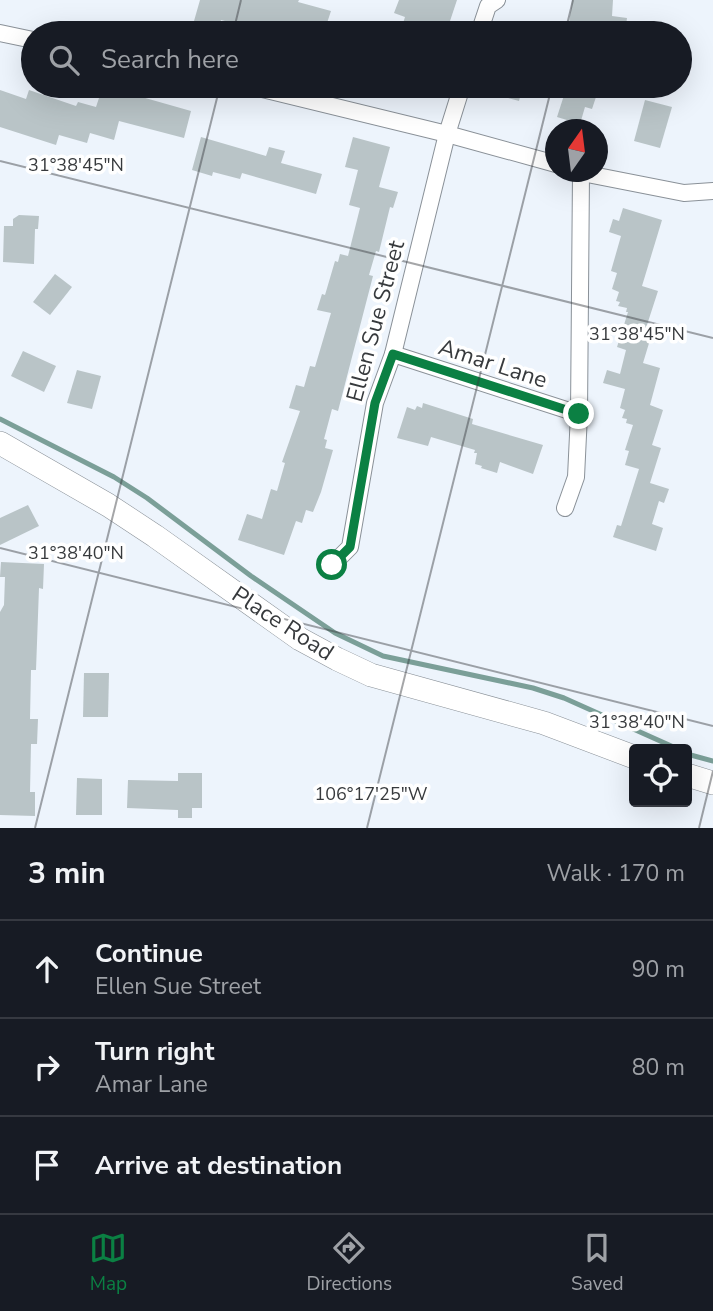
<!DOCTYPE html>
<meta charset="utf-8">
<style>
body{margin:0;font-family:"Nunito Sans",sans-serif;background:#20242c;color:#f1f3f6}
.controls{position:absolute;right:21px;bottom:21px;display:grid;overflow:hidden;border-radius:7px;box-shadow:0 7px 28px #0002}
.controls button{width:63px;height:63px;display:grid;place-items:center;padding:0;border:0;border-bottom:2px solid #363941;background:#171b24;color:#f1f3f6;font:35px sans-serif}
.compass{position:absolute;left:545px;top:119px;width:63px;height:63px;border-radius:50%;background:#171b24;box-shadow:0 7px 28px #0002;rotate:14deg}
.stop{position:absolute;width:21px;height:21px;margin:-16px;border:5px solid #0b8043;border-radius:50%;background:#fff}
.stop.end{background:#0b8043;border-color:#fff;box-shadow:0 2px 7px #0008}
.list{margin:0;padding:0;list-style:none}
h2{display:flex;justify-content:space-between;align-items:center;height:91px;margin:0;padding:0 28px;font-size:30px}
h2 small{font-size:23px;font-weight:400;color:#9ea1a6}
.list li{display:grid;grid-template-columns:46px 1fr auto;gap:21px;align-items:center;box-sizing:border-box;height:98px;padding:0 28px;border-top:2px solid #363941}
.list b{display:block;font-size:26px;white-space:nowrap}
.list p{margin:0;font-size:23px;white-space:nowrap;color:#9ea1a6}
.list em{font-size:23px;font-style:normal;color:#9ea1a6}
.icon{flex:none;width:38px;height:38px;fill:none;stroke:currentColor;stroke-width:2;stroke-linecap:round;stroke-linejoin:round}
.map{position:relative;flex:none;width:713px;height:828px;overflow:hidden}
.search{position:absolute;background:#171b24;box-shadow:0 7px 28px #0002;left:21px;right:21px;top:21px;height:77px;display:flex;align-items:center;gap:18px;box-sizing:border-box;padding:0 24px;border-radius:38px;color:#9ea1a6;font-size:26px}
.sheet{height:385px;background:#171b24}
nav{display:flex;justify-content:space-around;align-items:center;box-sizing:border-box;height:98px;border-top:2px solid #363941;background:#171b24;font-size:19px;color:#9ea1a6}
nav a{display:grid;justify-items:center;gap:4px}
nav .on{color:#0b8043}
.map>svg:first-child{display:block}
.lines{fill:none;stroke-linecap:round;stroke-linejoin:round}
.stream{stroke:#7b9f98;stroke-width:5}
.building{fill:#b9c4c7}
.street-casing{stroke:#8a9198;stroke-width:18}
.secondary-casing{stroke:#8a9198;stroke-width:24}
.street{stroke:#fff;stroke-width:16}
.secondary{stroke:#fff;stroke-width:23}
.route{stroke:#0b8043;stroke-width:9}
.ticks{fill:none;stroke:#373a3d;stroke-width:2;stroke-opacity:0.45}
.labels{text-anchor:middle;stroke-width:7;stroke-linejoin:round;paint-order:stroke}
.street-label{font-size:23px;fill:#373a3d;stroke:#fff}
.ticks-label{font-size:18px;text-anchor:middle;fill:#373a3d;stroke:#fff;stroke-width:7;stroke-linejoin:round;paint-order:stroke}
</style>
<div class="map">
<svg width="713" height="828" viewBox="0 0 713 828">
<rect width="100%" height="100%" fill="#edf4fc"/>
<g class="lines">
<!-- stream -->
<g class="stream">
<polyline points="0,419 114,477 147,498 251,576 335,633 383,656 533,688 564,698 678,749"/>
<polyline points="687,754 713,761"/>
</g>
</g>
<!-- building -->
<g class="building">
<polygon points="200,0 299,0 298,2 331,11 327,23 351,29 350,33 271,33 221,20 218,31 209,29 208,33 192,28"/>
<polygon points="399,0 457,0 446,33 400,33 405,17 394,13"/>
<polygon points="572,0 613,0 612,16 627,18 625,33 568,32"/>
<polygon points="103,86 191,111 184,138 119,121 114,140 90,133 87,143 59,135 56,145 0,127 0,90 26,99 29,90 76,106 78,102 96,107"/>
<polygon points="479,86 523,86 519,101 479,90"/>
<polygon points="567,86 590,86 587,94 596,97 592,109 585,107 580,124 557,117"/>
<polygon points="645,100 672,107 660,148 634,141"/>
<polygon points="201,137 266,156 269,147 285,151 281,163 322,174 316,194 242,173 240,179 213,172 212,176 192,170"/>
<polygon points="353,137 390,147 379,187 398,192 393,208 390,207 379,252 376,251 369,275 373,276 338,411 332,409 324,439 327,440 325,448 333,450 321,492 313,512 306,510 302,523 296,521 284,555 238,540 247,514 262,519 271,489 277,491 285,463 282,462 300,411 289,408 296,385 304,387 310,366 315,367 331,313 317,310 322,294 325,295 335,261 338,262 340,254 348,256 360,208 349,205 358,170 345,167"/>
<polygon points="623,208 662,220 642,286 658,291 646,328 653,330 643,363 660,368 650,405 663,410 652,445 661,448 650,483 669,489 664,503 659,501 652,524 663,528 656,551 613,537 617,525 621,526 639,469 625,465 629,451 625,450 633,425 626,423 627,419 622,418 625,410 620,408 625,389 603,383 607,370 620,374 626,350 617,347 628,312 626,312 627,308 618,306 620,302 616,301 619,292 612,289 617,273 611,271 621,236 609,232 613,219 619,221"/>
<polygon points="19,215 39,216 38,229 35,229 34,264 3,262 4,226 13,226 13,219"/>
<polygon points="55,274 72,287 50,315 33,302"/>
<polygon points="23,351 56,366 44,392 11,376"/>
<polygon points="77,370 101,376 92,409 67,403"/>
<polygon points="423,403 473,419 472,424 543,445 533,474 500,462 497,473 481,468 482,466 475,464 477,453 474,453 475,450 431,437 428,446 397,438 407,407 415,410 417,406 422,408"/>
<polygon points="28,505 39,526 0,545 0,518"/>
<polygon points="1,562 44,564 43,589 39,588 36,670 31,670 30,719 38,719 37,744 31,744 30,792 35,792 35,816 0,815 0,612 4,605 5,577 0,577"/>
<polygon points="84,673 109,673 108,717 83,717"/>
<polygon points="178,773 202,773 202,808 192,808 192,818 178,818 178,810 127,808 128,780 178,781"/>
<polygon points="77,778 102,779 102,815 76,815"/>
</g>
<g class="lines">
<!-- street casing -->
<g class="street-casing">
<g id="street">
<polyline points="0,33 33,40"/>
<polyline points="479,33 488,6 497,0"/>
<polyline points="250,86 447,134 556,164"/>
<polyline points="577,172 684,193 713,191"/>
<polyline points="393,354 579,414"/>
<polyline points="565,508 576,477 579,414 581,173"/>
<polyline points="332,565 350,547 375,403 393,354 447,134 462,86"/>
</g>
</g>
<!-- secondary casing -->
<g class="secondary-casing">
<g id="secondary">
<polyline points="0,443 108,505 155,536 300,639 337,659 371,675 544,723 634,757"/>
<polyline points="687,775 713,783"/>
</g>
</g>
<!-- street -->
<use href="#street" class="street"/>
<!-- secondary -->
<use href="#secondary" class="secondary"/>
</g>
<g class="lines">
<!-- route -->
<polyline class="route" points="332,565 350,547 375,403 393,354 579,414"/>
</g>
<!-- ticks -->
<path class="ticks" d="M 233,33 L 241,0M 565,33 L 573,0M 0,161 L 713,338M 0,548 L 713,726M 35,828 L 220,86M 367,828 L 552,86M 699,828 L 713,771"/>
<g class="labels">
<!-- street labels -->
<g class="street-label">
<text transform="translate(375 321) rotate(-75)" y="8">Ellen Sue Street</text>
<text transform="translate(493 363) rotate(18)" y="8">Amar Lane</text>
<text transform="translate(283 623) rotate(33)" y="8">Place Road</text>
</g>
</g>
<g class="ticks-label">
<text x="76" y="171">31°38'45"N</text>
<text x="637" y="340">31°38'45"N</text>
<text x="76" y="559">31°38'40"N</text>
<text x="637" y="728">31°38'40"N</text>
<text x="371" y="800">106°17'25"W</text>
</g>
</svg>
<div class="controls">
<button><svg class="icon" aria-label="locate" viewBox="0 0 24 24"><circle cx="12" cy="12" r="6"/><path d="M12 2v4M12 18v4M2 12h4M18 12h4"/></svg></button>
</div>
<svg class="compass" viewBox="-18 -18 36 36"><path d="M0-13l5 13h-10z" fill="#e53935"/><path d="M0 13l5-13h-10z" fill="#9ea1a6"/></svg>
<div class="stop" style="left:332px;top:565px"></div>
<div class="stop end" style="left:579px;top:414px"></div>
<div class="search"><svg class="icon" aria-label="search" viewBox="0 0 24 24"><circle cx="10" cy="10" r="6"/><path d="M15 15l6 6"/></svg>Search here</div>
</div>
<section class="sheet">
<h2>3 min<small>Walk · 170 m</small></h2>
<ul class="list">
<li><svg class="icon" aria-label="ahead" viewBox="0 0 24 24"><path d="M12 20V5M6 11l6-6 6 6"/></svg><div><b>Continue</b><p>Ellen Sue Street</p></div><em>90 m</em></li>
<li><svg class="icon" aria-label="right" viewBox="0 0 24 24"><path d="M7 20v-9h11M14 6l5 5-5 5"/></svg><div><b>Turn right</b><p>Amar Lane</p></div><em>80 m</em></li>
<li><svg class="icon" aria-label="arrive" viewBox="0 0 24 24"><path d="M6 21V4h12l-3 4 3 4H6"/></svg><div><b>Arrive at destination</b></div></li>
</ul>
</section>
<nav>
<a class="on"><svg class="icon" aria-label="map" viewBox="0 0 24 24"><path d="M3 6l6-2 6 2 6-2v14l-6 2-6-2-6 2zM9 4v14M15 6v14"/></svg>Map</a>
<a><svg class="icon" aria-label="directions" viewBox="0 0 24 24"><path d="M12 3l9 9-9 9-9-9zM9 14v-3h6M13 9l2 2-2 2"/></svg>Directions</a>
<a><svg class="icon" aria-label="saved" viewBox="0 0 24 24"><path d="M7 4h10v16l-5-4-5 4z"/></svg>Saved</a>
</nav>
